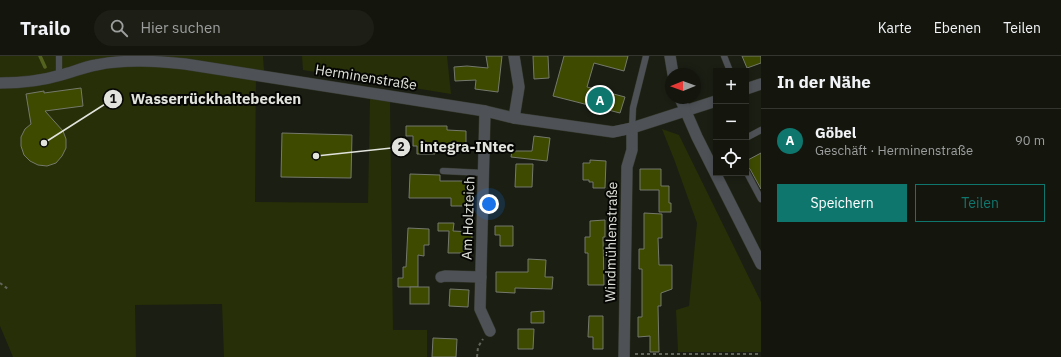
<!DOCTYPE html>
<html lang="de">
<meta charset="utf-8">
<style>
body{margin:0;font-family:"IBM Plex Sans",sans-serif;background:#1d1f17;color:#f1f3f6}
.controls{position:absolute;right:12px;top:12px;display:grid;overflow:hidden;border-radius:0px;box-shadow:0 2px 6px #0003}
.controls button{width:36px;height:36px;display:grid;place-items:center;padding:0;border:0;border-bottom:1px solid #33352e;background:#14160e;color:#f1f3f6;font:20px sans-serif}
.compass{position:absolute;left:665px;top:12px;width:36px;height:36px;border-radius:50%;background:#14160e;box-shadow:0 2px 6px #0003;rotate:269deg}
.you{position:absolute;left:489px;top:148px;width:14px;height:14px;margin:-10px;border:3px solid #fff;border-radius:50%;background:#1a73e8;box-shadow:0 0 0 6px #1a73e833}
.badge{display:grid;place-items:center;width:26px;height:26px;border-radius:50%;background:#0f766e;color:#fff;font-size:13px;font-weight:700}
.pin{position:absolute;translate:-50% -50%;border:2px solid #fff;box-shadow:0 1px 4px #0006}
.list{margin:0;padding:0;list-style:none}
h2{display:flex;justify-content:space-between;align-items:center;height:52px;margin:0;padding:0 16px;font-size:17px}
h2 small{font-size:13px;font-weight:400;color:#9d9f9e}
.list li{display:grid;grid-template-columns:26px 1fr auto;gap:12px;align-items:center;box-sizing:border-box;height:64px;padding:0 16px;border-top:1px solid #33352e}
.list b{display:block;font-size:15px;white-space:nowrap}
.list p{margin:0;font-size:13px;white-space:nowrap;color:#9d9f9e}
.list em{font-size:13px;font-style:normal;color:#9d9f9e}
.actions{display:flex;gap:8px;padding:12px 16px}
.actions a{flex:1;padding:9px 0;border:1px solid #0f766e;border-radius:0px;text-align:center;font-size:14px;color:#0f766e}
.actions .main{background:#0f766e;color:#fff}
.icon{flex:none;width:22px;height:22px;fill:none;stroke:currentColor;stroke-width:2;stroke-linecap:round;stroke-linejoin:round}
.map{position:relative;flex:none;width:761px;height:301px;overflow:hidden}
header{display:flex;align-items:center;gap:24px;box-sizing:border-box;height:56px;padding:0 20px;background:#14160e;border-bottom:1px solid #33352e}
header strong{font-size:19px}
nav{display:flex;gap:22px;margin-inline-start:auto;font-size:14px}
.search{width:280px;height:36px;background:#1d1f17;display:flex;align-items:center;gap:10px;box-sizing:border-box;padding:0 14px;border-radius:22px;color:#9d9f9e;font-size:15px}
main{display:flex}
aside{flex:1;background:#14160e}
.map>svg:first-child{display:block}
.green{fill:#262f07}
.lines{fill:none;stroke-linecap:round;stroke-linejoin:round}
.stream{stroke:#546220;stroke-width:3.5}
.building{fill:#3d4a00;stroke:#75796c}
.service-casing{stroke:#373a2f;stroke-width:7}
.minor-casing{stroke:#373a2f;stroke-width:12}
.path{stroke:#62655b;stroke-width:2;stroke-dasharray:3 3;stroke-linecap:butt}
.service{stroke:#4e5257;stroke-width:6}
.minor{stroke:#4e5257;stroke-width:11}
.labels{text-anchor:middle;stroke-width:4;stroke-linejoin:round;paint-order:stroke}
.street-label{font-size:14px;fill:#e1e3dc;stroke:#060704}
.leader{fill:none;stroke:#e1e3dc;stroke-width:1.5}
.callout-dot{fill:#e1e3dc;stroke:#060704;stroke-width:1.5}
.mark-label{font-size:12px;text-anchor:middle;font-weight:bold;fill:#111}
.callout-label{font-size:15px;text-anchor:middle;font-weight:bold;fill:#e1e3dc;stroke:#060704;stroke-width:4;stroke-linejoin:round;paint-order:stroke}
</style>
<header>
<strong>Trailo</strong>
<div class="search"><svg class="icon" aria-label="search" viewBox="0 0 24 24"><circle cx="10" cy="10" r="6"/><path d="M15 15l6 6"/></svg>Hier suchen</div>
<nav><a>Karte</a><a>Ebenen</a><a>Teilen</a></nav>
</header>
<main>
<div class="map">
<svg width="761" height="301" viewBox="0 0 761 301">
<rect width="100%" height="100%" fill="#1b1e13"/>
<!-- green -->
<g class="green">
<polygon points="0,0 263,0 264,14 256,14 255,146 368,147 370,42 390,45 393,274 427,274 427,301 224,301 222,248 135,249 136,301 13,301 0,270"/>
<polygon points="302,0 447,0 451,38 303,14"/>
<polygon points="662,73 679,79 761,246 761,296 678,296 676,254 689,250 697,167 674,103"/>
</g>
<g class="lines">
<!-- stream -->
<polyline class="stream" points="40,0 45,11"/>
</g>
<!-- building -->
<g class="building">
<polygon points="486,0 502,0 498,36 475,33 476,24 455,25 454,11 467,10 488,12"/>
<polygon points="533,0 548,0 549,22 534,23"/>
<polygon points="564,0 628,0 624,15 594,7 587,31 625,41 620,57 553,40"/>
<polygon points="742,0 761,0 761,7 747,12"/>
<polygon points="81,32 83,50 45,55 63,75 66,83 66,92 62,100 56,107 47,110 38,109 30,105 24,99 21,90 21,81 25,73 31,68 26,38 44,35 44,37"/>
<polygon points="406,70 447,70 447,74 466,75 466,96 435,95 435,98 417,98 417,90 413,90 413,80 406,80"/>
<polygon points="282,77 352,79 351,122 281,121"/>
<polygon points="534,80 550,82 547,105 511,101 512,95 532,95"/>
<polygon points="761,97 761,133 750,113 746,111 746,105"/>
<polygon points="590,104 606,105 605,132 593,132 593,126 589,126 589,124 583,124 583,107 590,107"/>
<polygon points="516,108 533,108 532,131 515,131"/>
<polygon points="640,113 661,113 661,130 669,130 669,147 671,147 671,156 659,156 659,134 640,134"/>
<polygon points="410,118 440,119 440,125 471,125 471,150 451,150 451,142 409,142"/>
<polygon points="644,157 662,158 662,182 658,182 659,209 672,209 672,233 661,237 661,250 658,250 659,296 650,296 650,280 638,281 638,261 642,261 642,213 639,213 639,193 644,193"/>
<polygon points="605,164 605,181 603,181 604,229 588,229 588,197 585,197 585,181 590,181 590,165"/>
<polygon points="438,167 454,167 453,175 472,176 472,192 466,192 466,197 448,197 449,175 438,175"/>
<polygon points="495,170 513,170 513,190 500,190 500,179 495,179"/>
<polygon points="408,172 429,173 429,189 424,189 424,200 418,199 418,231 398,231 398,222 403,222 403,211 406,211"/>
<polygon points="528,203 546,204 545,221 553,221 552,233 515,232 515,237 496,236 496,216 528,216"/>
<rect x="410" y="231" width="19" height="17"/>
<polygon points="450,233 469,234 468,251 449,250"/>
<polygon points="544,255 544,267 531,267 531,256"/>
<polygon points="589,260 603,260 603,293 593,293 593,281 588,281"/>
<polygon points="518,273 534,273 533,293 518,293"/>
<polygon points="433,282 457,283 456,301 432,301"/>
</g>
<g class="lines">
<!-- service casing -->
<g class="service-casing">
<g id="service">
<polyline points="59,0 59,20"/>
<polyline points="724,0 730,15"/>
<polyline points="632,72 633,52 646,0"/>
<polyline points="746,82 761,74"/>
<polyline points="443,115 484,117"/>
<polyline points="746,115 761,143"/>
</g>
</g>
<!-- minor casing -->
<g class="minor-casing">
<g id="minor">
<polyline points="670,0 673,18"/>
<path d="M 0,27 C 20,27 41,25 61,19 C 73,16 84,11 96,9 C 126,3 155,5 185,8 L 485,55 L 514,62 L 613,76 L 632,72 L 716,45"/>
<polyline points="746,33 761,28"/>
<polyline points="680,42 697,81 761,208"/>
<polyline points="485,55 480,253 490,275"/>
<polyline points="514,62 519,31 514,0"/>
<polyline points="441,221 445,220 481,221"/>
<polyline points="624,301 627,111 632,94 632,72"/>
</g>
</g>
<!-- path -->
<g class="path">
<polyline points="0,227 8,233"/>
<polyline points="635,298 761,298"/>
<polyline points="477,301 478,291 483,283"/>
</g>
<!-- service -->
<use href="#service" class="service"/>
<!-- minor -->
<use href="#minor" class="minor"/>
</g>
<g class="labels">
<!-- street labels -->
<g class="street-label">
<text transform="translate(366 21) rotate(9)" y="5">Herminenstraße</text>
<text transform="translate(468 162) rotate(-88)" y="5">Am Holzteich</text>
<text transform="translate(611 186) rotate(-89)" y="5">Windmühlenstraße</text>
</g>
</g>
<!-- callouts -->
<path class="leader" d="M44 87L113 43M316 100L401 91"/>
<g class="callout-dot">
<circle cx="44" cy="87" r="4"/>
<circle cx="316" cy="100" r="4"/>
<circle cx="113" cy="43" r="10"/>
<circle cx="401" cy="91" r="10"/>
</g>
<g class="mark-label">
<text x="113" y="47">1</text>
<text x="401" y="95">2</text>
</g>
<g class="callout-label">
<text x="216" y="48">Wasserrückhaltebecken</text>
<text x="467" y="96">integra-INtec</text>
</g>
</svg>
<div class="controls">
<button>+</button>
<button>−</button>
<button><svg class="icon" aria-label="locate" viewBox="0 0 24 24"><circle cx="12" cy="12" r="6"/><path d="M12 2v4M12 18v4M2 12h4M18 12h4"/></svg></button>
</div>
<svg class="compass" viewBox="-18 -18 36 36"><path d="M0-13l5 13h-10z" fill="#e53935"/><path d="M0 13l5-13h-10z" fill="#9d9f9e"/></svg>
<div class="you"></div>
<div class="pin badge" style="left:600px;top:44px">A</div>
</div>
<aside>
<h2>In der Nähe<small></small></h2>
<ul class="list">
<li><span class="badge">A</span><div><b>Göbel</b><p>Geschäft · Herminenstraße</p></div><em>90 m</em></li>
</ul>
<div class="actions"><a class="main">Speichern</a><a>Teilen</a></div>
</aside>
</main>
